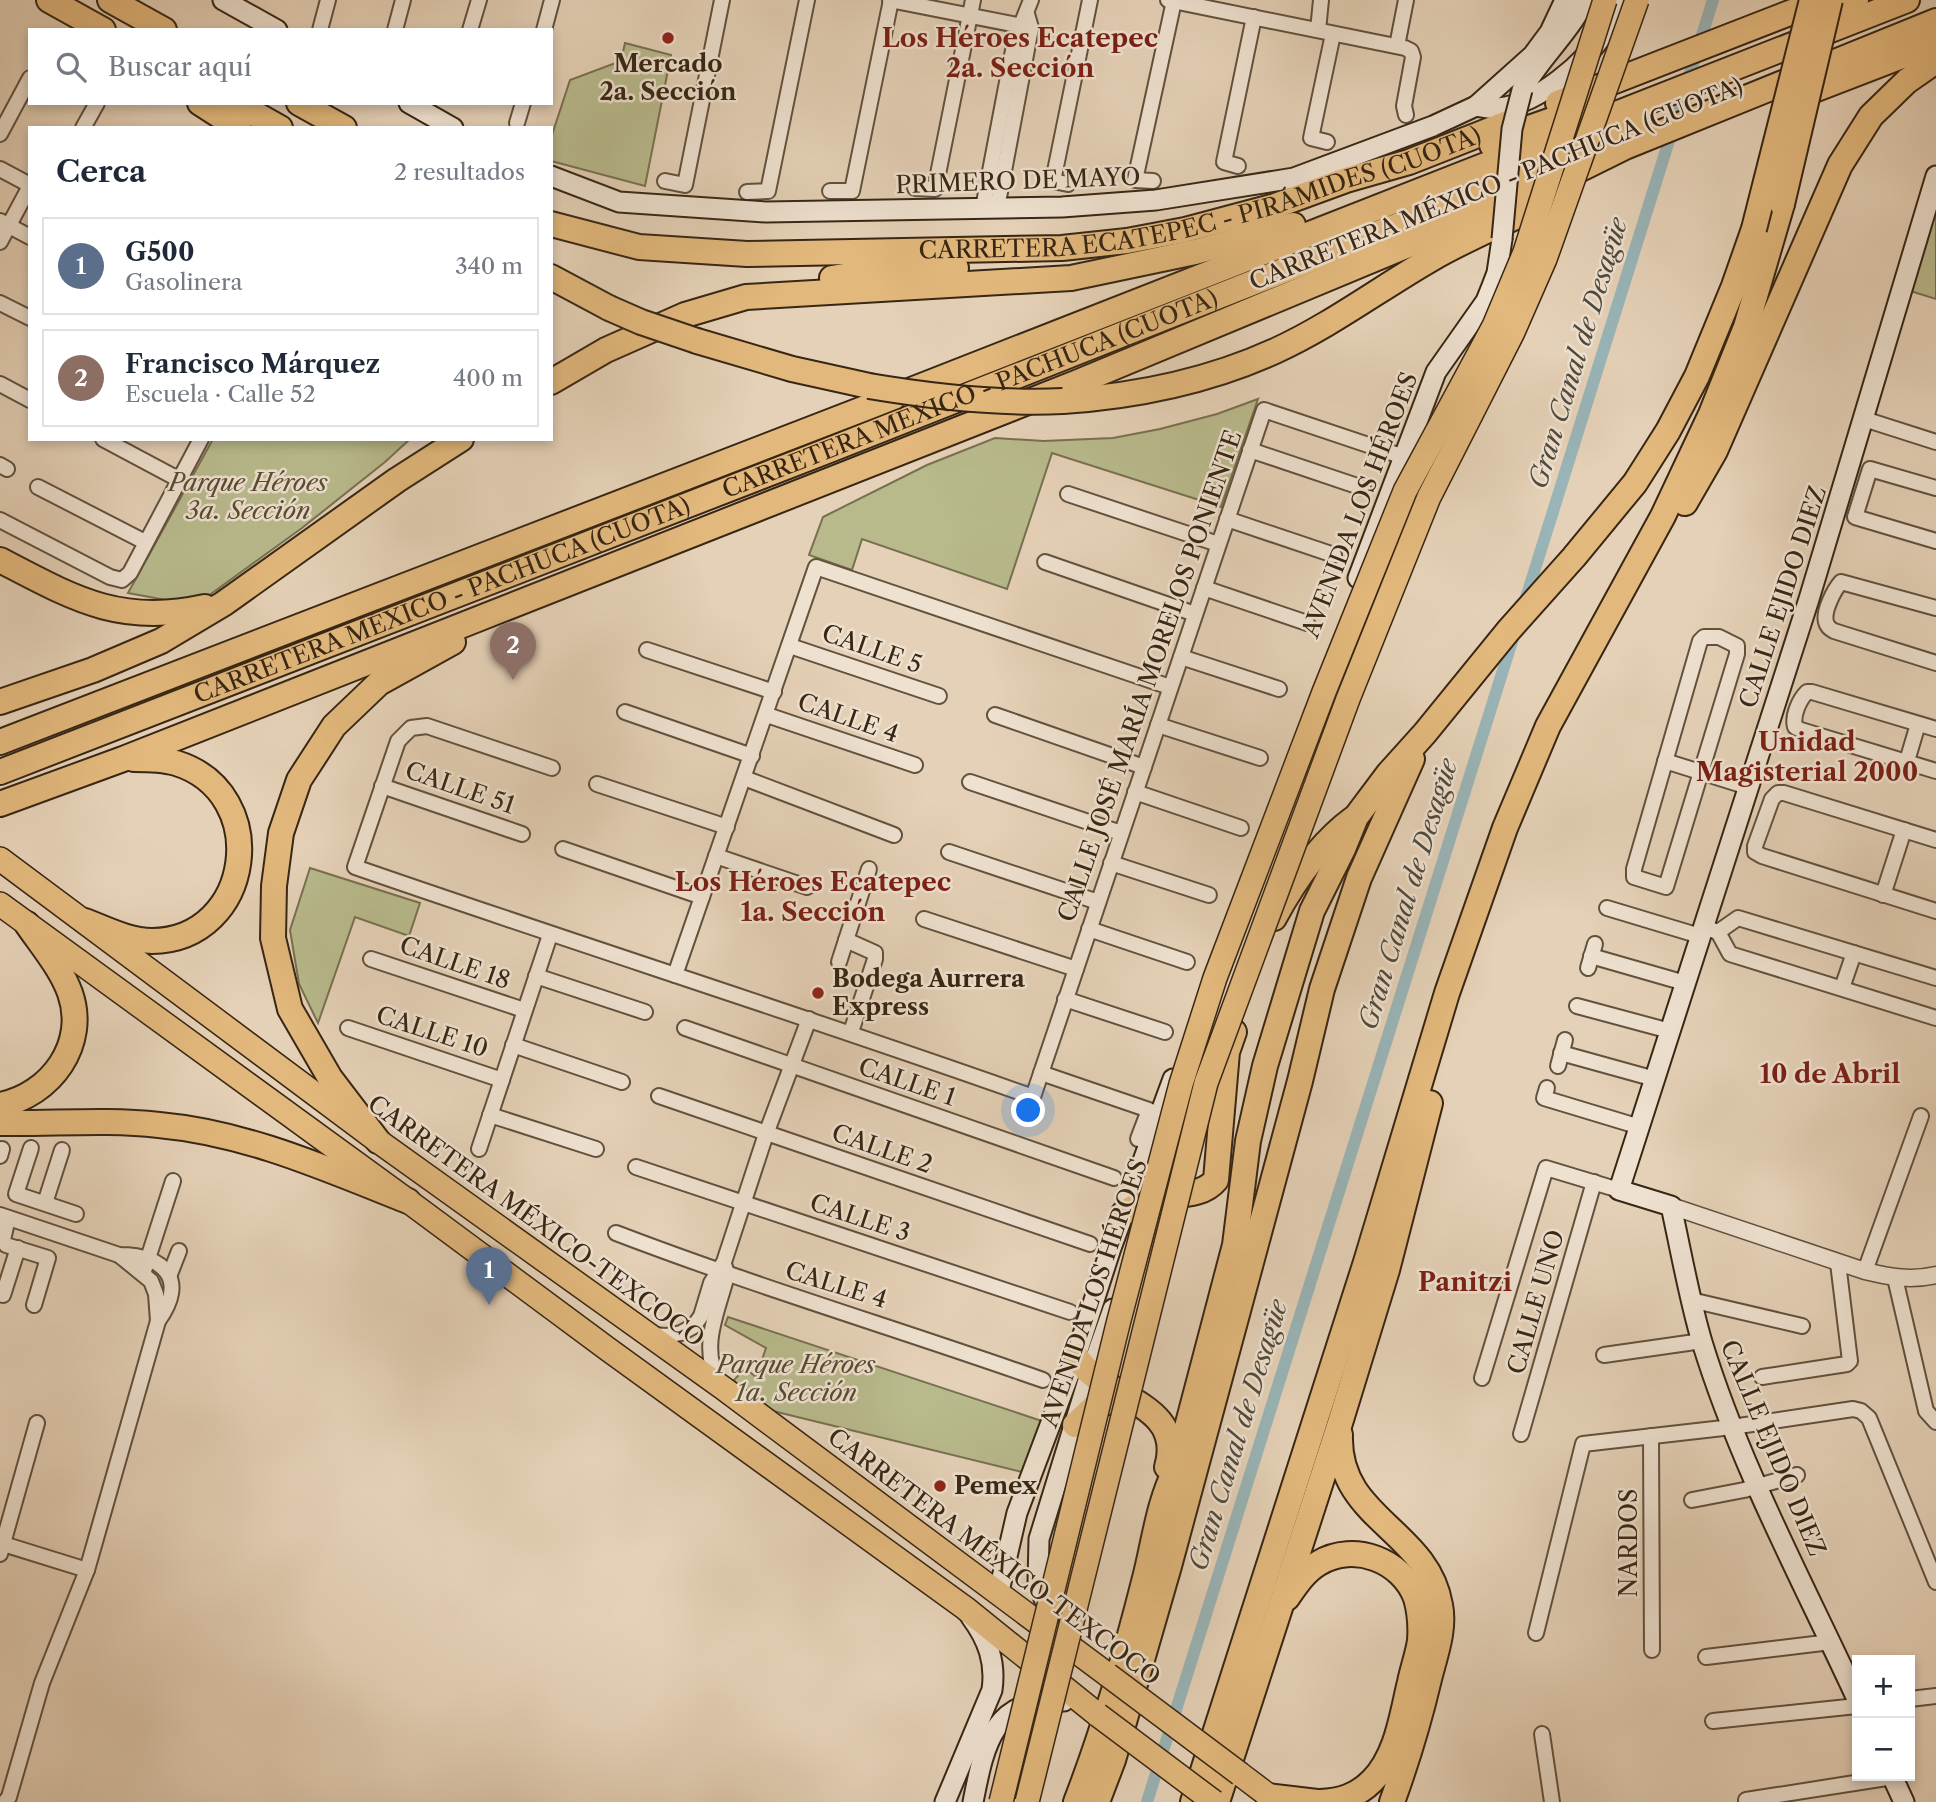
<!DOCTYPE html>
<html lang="es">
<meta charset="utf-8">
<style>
body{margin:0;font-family:"Libre Caslon Text",serif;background:#f2f2f3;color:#1f2937}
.controls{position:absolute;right:21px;bottom:21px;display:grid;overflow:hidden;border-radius:0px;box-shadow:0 4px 10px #0003}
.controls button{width:63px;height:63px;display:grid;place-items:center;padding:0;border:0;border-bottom:2px solid #e0e1e3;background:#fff;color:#1f2937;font:35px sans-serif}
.you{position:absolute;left:1029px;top:1111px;width:24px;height:24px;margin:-18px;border:5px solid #fff;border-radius:50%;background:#1a73e8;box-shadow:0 0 0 10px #1a73e833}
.badge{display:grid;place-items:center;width:46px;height:46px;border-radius:50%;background:#8f2418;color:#fff;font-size:23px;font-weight:700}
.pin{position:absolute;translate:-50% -58px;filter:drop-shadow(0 2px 4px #0008)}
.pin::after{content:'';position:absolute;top:37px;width:24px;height:21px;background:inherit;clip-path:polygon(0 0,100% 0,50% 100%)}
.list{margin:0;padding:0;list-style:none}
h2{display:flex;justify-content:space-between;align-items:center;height:91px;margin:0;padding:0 28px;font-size:30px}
h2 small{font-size:23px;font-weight:400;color:#747a83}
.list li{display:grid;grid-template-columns:46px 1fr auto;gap:21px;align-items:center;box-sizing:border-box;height:98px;margin:0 14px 14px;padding:0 14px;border:2px solid #e0e1e3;border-radius:0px}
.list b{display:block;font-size:26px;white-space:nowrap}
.list p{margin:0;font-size:23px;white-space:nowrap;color:#747a83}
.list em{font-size:23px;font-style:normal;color:#747a83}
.icon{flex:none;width:38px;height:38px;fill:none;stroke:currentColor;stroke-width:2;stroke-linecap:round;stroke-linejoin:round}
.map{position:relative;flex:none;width:1936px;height:1802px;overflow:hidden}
.search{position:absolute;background:#fff;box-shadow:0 4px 10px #0003;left:28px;top:28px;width:525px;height:77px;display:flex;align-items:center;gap:18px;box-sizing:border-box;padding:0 24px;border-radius:0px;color:#747a83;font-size:26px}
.panel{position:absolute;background:#fff;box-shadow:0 4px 10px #0003;left:28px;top:126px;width:525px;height:315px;border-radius:0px}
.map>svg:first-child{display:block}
.green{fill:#b8ba8c;stroke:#787050;stroke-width:2}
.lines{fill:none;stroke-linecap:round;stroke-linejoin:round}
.canal{stroke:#99b5b8;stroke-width:12}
.minor-casing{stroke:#62513d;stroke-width:18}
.tertiary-casing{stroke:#62513d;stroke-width:19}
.secondary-casing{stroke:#372614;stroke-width:23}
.trunk-casing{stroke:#372614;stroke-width:26}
.motorway-casing{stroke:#372614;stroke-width:28}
.minor{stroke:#eee1d0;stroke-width:14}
.tertiary{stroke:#eee1d0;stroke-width:16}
.secondary{stroke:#eee1d0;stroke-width:19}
.trunk{stroke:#e2b87c;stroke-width:23}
.motorway{stroke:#e2b87c;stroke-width:24}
.secondary-bridge-casing{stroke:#372614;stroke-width:23;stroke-linecap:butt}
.trunk-bridge-casing{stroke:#372614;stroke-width:26;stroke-linecap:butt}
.motorway-bridge-casing{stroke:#372614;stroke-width:28;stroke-linecap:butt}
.secondary-bridge{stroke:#eee1d0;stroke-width:19}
.trunk-bridge{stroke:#e2b87c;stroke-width:23}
.motorway-bridge{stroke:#e2b87c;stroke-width:24}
.poi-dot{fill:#8f2418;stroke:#eee1d0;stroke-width:2.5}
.labels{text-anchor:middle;stroke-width:5;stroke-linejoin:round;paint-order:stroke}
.poi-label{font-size:24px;font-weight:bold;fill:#372614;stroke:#eee1d0;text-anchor:start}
.street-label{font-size:24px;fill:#372614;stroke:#eee1d0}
.park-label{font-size:24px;font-style:italic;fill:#574b32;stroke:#eee1d0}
.neighbourhood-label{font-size:26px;font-weight:bold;fill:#7a1f14;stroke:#eee1d0}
.water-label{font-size:26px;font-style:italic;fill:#504a3d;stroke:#eee1d0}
</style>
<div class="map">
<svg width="1936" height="1802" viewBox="0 0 1936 1802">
<rect width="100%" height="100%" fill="#e5d1b7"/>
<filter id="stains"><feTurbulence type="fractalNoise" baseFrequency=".00286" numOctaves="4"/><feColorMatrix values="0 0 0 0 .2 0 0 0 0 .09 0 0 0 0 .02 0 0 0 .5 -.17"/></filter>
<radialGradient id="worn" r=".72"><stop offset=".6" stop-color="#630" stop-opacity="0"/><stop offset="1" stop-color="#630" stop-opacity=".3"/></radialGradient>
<!-- green -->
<g class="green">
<polygon points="625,43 671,55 645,186 551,161 551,138 570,80 621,61"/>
<polygon points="1936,190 1936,299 1904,289"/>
<polygon points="1258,399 1221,507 1052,453 1007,589 862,539 852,570 809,555 823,517 927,465 995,438 1044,441 1113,438 1160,429 1217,414"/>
<polygon points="213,439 410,439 385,462 302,528 208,596 171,601 128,593"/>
<polygon points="310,868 420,903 409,936 355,917 318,1023 299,984 290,930"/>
<polygon points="728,1317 1045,1422 1026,1473 773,1411 741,1390 734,1380 745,1368 756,1377 766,1348 725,1325"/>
</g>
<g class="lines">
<!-- canal -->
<g class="canal">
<polyline points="1524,604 1713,0"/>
<polyline points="1147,1802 1515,632"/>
</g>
<!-- minor casing -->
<g class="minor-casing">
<g id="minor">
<polyline points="890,0 1027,27"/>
<polyline points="1168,0 1405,48 1411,51 1413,57 1404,106 1406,115"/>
<polyline points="320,30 328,0"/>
<polyline points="395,30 403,0"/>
<polyline points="470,30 479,0"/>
<polyline points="544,30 552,0"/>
<polyline points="1318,30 1321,0"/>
<polyline points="1397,46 1406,0"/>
<polyline points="517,123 523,103"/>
<polyline points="83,128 97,103"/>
<polyline points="0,134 30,78"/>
<polyline points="1327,142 1311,138 1333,34"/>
<polyline points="1238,166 1224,162 1254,17"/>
<polyline points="0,169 30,185"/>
<polyline points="665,181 685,185 722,0"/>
<polyline points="1153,181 1135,180 1174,1"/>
<polyline points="1068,184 1053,181 1090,0"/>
<polyline points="915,188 935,189 973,0"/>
<polyline points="830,191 852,191 891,0"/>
<polyline points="747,192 768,191 807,0"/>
<polyline points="983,208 1015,40 1031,0"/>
<polyline points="997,208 1031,28 1027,14"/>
<polyline points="0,221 30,237"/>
<polyline points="0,242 30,186"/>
<polyline points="0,303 30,318"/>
<polyline points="0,384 30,400"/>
<polyline points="1864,419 1936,442"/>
<polyline points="103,439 178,479"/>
<polyline points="1250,450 1363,488"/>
<polyline points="0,465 7,469"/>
<polyline points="38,487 145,542"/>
<polyline points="1936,488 1870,469 1855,517 1936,541"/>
<polyline points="1068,494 1218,544"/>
<polyline points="1227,519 1334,555"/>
<polyline points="0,520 110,577 122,580 130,573 201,439"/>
<polyline points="1045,562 1195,614"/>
<polyline points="1204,588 1307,623"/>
<path d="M 1936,608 L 1841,582 C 1834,590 1823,611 1826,622 C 1827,627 1830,629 1834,631 L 1936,663"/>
<polygon points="1704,637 1719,637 1737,646 1737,654 1666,887 1634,877 1634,869 1700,641"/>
<polyline points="790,646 939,696"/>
<polyline points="647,650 774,692"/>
<polyline points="1181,657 1279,689"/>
<polyline points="625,712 752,756"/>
<polyline points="767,715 915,765"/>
<polyline points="995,715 1144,767"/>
<polyline points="1158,725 1260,758"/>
<path d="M 1936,729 L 1812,692 L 1807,692 C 1799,700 1792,716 1795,727 L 1801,730 L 1936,771"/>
<polyline points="1665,761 1748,787"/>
<polyline points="1907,761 1918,724"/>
<path d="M 552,768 L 427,726 L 411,728 L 398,741 L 355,867 C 580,945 808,1017 1033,1097 L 1264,410 L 1404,457"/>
<polyline points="744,778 894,835"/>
<polyline points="970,782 1121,833"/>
<polyline points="597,784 727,827"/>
<polyline points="382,786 522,834"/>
<polyline points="1135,792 1241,828"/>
<polyline points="1936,840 1784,793 1778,793 1772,799 1755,846 1755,852 1762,856 1936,911"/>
<polyline points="563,849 702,897"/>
<polyline points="949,852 1098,902"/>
<polyline points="716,856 807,887"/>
<polyline points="1111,863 1209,895"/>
<polyline points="1883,895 1904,830"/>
<polyline points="1607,908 1700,936"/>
<polyline points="924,919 1076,969"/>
<polyline points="1703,927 1718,932 1730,954 1936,1018"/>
<polyline points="1089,929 1187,962"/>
<polyline points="1718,932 1738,918 1936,978"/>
<polyline points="846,940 875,953 875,959 851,1032"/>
<polyline points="1591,956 1685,983"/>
<polyline points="371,959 524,1010"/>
<polyline points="839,962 869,869"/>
<polyline points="1588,968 1595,944"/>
<polyline points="675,975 816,567 1170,687"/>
<polyline points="536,976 645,1012"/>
<polyline points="1842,988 1854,953"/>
<polyline points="1065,999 1165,1032"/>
<polyline points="1577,1006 1670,1031"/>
<polyline points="348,1028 502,1080"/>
<polyline points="685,1028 1114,1178"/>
<polyline points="513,1045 622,1082"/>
<polyline points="1561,1053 1655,1079"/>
<polyline points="1558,1066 1565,1040"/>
<polyline points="1041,1073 1149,1110 1138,1139"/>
<polyline points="1547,1088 1544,1098 1640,1127"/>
<polyline points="659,1096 1090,1244"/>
<polyline points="490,1115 596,1149"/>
<polyline points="31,1148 16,1194 76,1214"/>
<polyline points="479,1149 550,935"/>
<polyline points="0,1156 2,1149"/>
<polyline points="636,1167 1070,1312"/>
<polyline points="45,1203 62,1150"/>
<path d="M 0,1215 L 119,1255 C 165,1255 188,1280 158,1321 L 87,1570 L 42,1683 L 9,1797 L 5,1802"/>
<polyline points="8,1218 3,1240 6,1245 48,1258 34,1305"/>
<path d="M 616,1233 C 757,1287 901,1330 1043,1380"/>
<polyline points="119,1255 151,1281 156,1294 158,1321"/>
<polyline points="1865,1271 1921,1116"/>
<polyline points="143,1274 173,1181"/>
<polyline points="170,1274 179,1251"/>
<polyline points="1895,1278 1926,1411 1936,1422"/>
<polyline points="3,1295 18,1248"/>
<polyline points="1691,1300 1802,1326"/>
<polyline points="653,1335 666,1336 681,1333 694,1326 701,1316 711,1283 724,1262 766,1134 809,1019"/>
<polyline points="1604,1355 1702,1341"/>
<polyline points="1762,1377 1847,1364 1850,1361 1838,1263"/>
<polyline points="1482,1378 1546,1168 1619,1190"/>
<path d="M 719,1382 C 699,1347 718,1311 727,1275 L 725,1267"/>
<polyline points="1521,1434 1594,1182"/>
<polyline points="1651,1436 1652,1650"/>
<polyline points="1692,1500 1744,1490 1797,1475"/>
<polyline points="0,1543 87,1570"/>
<polyline points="0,1554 37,1423"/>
<polyline points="1536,1633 1583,1444 1732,1427 1853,1409 1861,1411 1869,1418 1936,1582"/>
<polyline points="1706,1657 1831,1642"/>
<polyline points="1910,1699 1936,1696"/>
<polyline points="1713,1721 1857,1706"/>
<polyline points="1542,1734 1552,1802"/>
<polyline points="1746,1800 1893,1777"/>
</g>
</g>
<!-- tertiary casing -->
<g class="tertiary-casing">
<path id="tertiary" d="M 1671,1206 L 1865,1271 C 1890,1277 1911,1281 1936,1275"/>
</g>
<!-- secondary casing -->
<g class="secondary-casing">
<g id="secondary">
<polyline points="223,0 277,30"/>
<path d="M 1522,90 C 1540,58 1569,33 1585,0"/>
<polyline points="409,103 453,128"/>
<path d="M 1476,106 C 1483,107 1491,109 1498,108 C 1537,105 1586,62 1606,30 C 1611,21 1615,10 1619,0"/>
<polyline points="551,176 619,202 766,212 1062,207 1156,200 1294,178 1433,126 1476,106 1533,55 1550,32 1565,0"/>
<polyline points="1358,578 1436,372 1486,301 1492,286 1497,273 1502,239"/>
<polyline points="999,1591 1017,1513 1076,1356 1111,1248 1173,1079"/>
<polyline points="1050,1615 1038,1582 1039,1539 1090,1374 1113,1309"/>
<path d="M 1857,1699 C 1803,1582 1740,1466 1702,1342 C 1689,1298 1681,1251 1671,1206 L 1619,1190 L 1809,599 L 1936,176"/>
<polyline points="1892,1776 1904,1802"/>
<path d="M 945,1802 L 992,1690 C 996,1662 988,1640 971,1617"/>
<path d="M 973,1802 C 984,1747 992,1696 1064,1701"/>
</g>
</g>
<!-- trunk casing -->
<g class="trunk-casing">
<g id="trunk">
<polyline points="0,859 378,1141 723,1388 1108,1675"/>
<polyline points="0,904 408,1201 609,1350 965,1608 1098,1715"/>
<polyline points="1240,1774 1277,1802"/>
</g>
</g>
<!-- motorway casing -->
<g class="motorway-casing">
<g id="motorway">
<polyline points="49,0 103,30"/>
<polyline points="110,0 164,30"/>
<polyline points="1811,19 1856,0"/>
<polyline points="1793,98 1936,43"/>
<polyline points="200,103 239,128"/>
<polyline points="236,103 280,128"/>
<polyline points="299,103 344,128"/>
<polyline points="1558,103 1823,0"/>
<polyline points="1492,145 1532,127 1586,108"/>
<path id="s1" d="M 551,224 L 639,247 L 747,254 L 1062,248 L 1127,241 L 1185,230 L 1275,206 L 1346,180 L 1409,162 L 1508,123"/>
<polyline points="551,277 609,308"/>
<polyline points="832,278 868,272 956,268"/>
<polyline points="697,341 792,369 869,386"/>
<polyline points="551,382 606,350 685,315 746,297 1071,278 1195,252 1293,225"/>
<path d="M 1063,401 C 1137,396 1207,382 1275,351 C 1330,326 1379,289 1431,259 C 1460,242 1491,229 1521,214"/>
<polyline points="1685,503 1715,451 1840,165 1871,116 1907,81 1936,61"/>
<path d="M 0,560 C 73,598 119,626 205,607"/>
<polyline points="0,702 93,670 161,641 223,604 397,480 461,439"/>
<polyline points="0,742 868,407 1907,0"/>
<path id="s2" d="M 0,772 L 832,449 L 1394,227 L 1636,125"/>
<polyline points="0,804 123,759 1076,383 1526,196 1625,147 1936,21"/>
<path d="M 1274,918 C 1294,881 1319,844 1353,819"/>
<path d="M 85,921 C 106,929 129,941 152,941 C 253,940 273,793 176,763 C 162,759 148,759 134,759"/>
<path d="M 0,1105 C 51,1095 88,1044 70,993 C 61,968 42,946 27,924"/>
<path d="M 0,1123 C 53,1124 106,1119 159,1125 C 247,1133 327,1169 408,1201"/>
<polyline points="378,1141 330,1078 290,1009 273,938 274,886 281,833 299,780 334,726 379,683 453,642"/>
<path d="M 1124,1213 C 1134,1207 1143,1201 1154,1198 C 1175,1193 1201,1198 1216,1180 L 1227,1052 L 1234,1032"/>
<path d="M 1076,1356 C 1101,1400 1186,1401 1167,1467"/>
<polyline points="1075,1425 1095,1406 1114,1400"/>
<path d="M 1340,1435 C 1337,1519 1427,1529 1440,1605 C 1445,1629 1435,1655 1429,1679 C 1419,1721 1407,1761 1392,1802"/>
<path d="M 1287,1598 C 1296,1585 1305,1571 1319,1563 C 1354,1542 1402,1560 1416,1598 C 1420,1612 1421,1627 1420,1641 C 1418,1654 1413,1668 1410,1682 C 1402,1715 1397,1756 1372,1781 C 1357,1796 1341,1801 1320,1802"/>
<polyline points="1268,1796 1317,1802"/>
<path d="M 1076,1802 C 1104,1730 1125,1657 1144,1582 C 1154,1545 1158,1503 1176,1469 L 1235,1245 L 1248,1141 L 1265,1066 L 1312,911 L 1343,849 L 1356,817 L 1389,773 L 1425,733 L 1508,631 L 1574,557 L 1635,483 L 1668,431 L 1697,376 L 1734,286 L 1754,229"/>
<polyline points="1097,1802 1113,1760 1169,1566 1300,1081 1322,989 1359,878 1412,759"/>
<polyline points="1193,1802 1366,1262 1447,993 1505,828 1548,726 1663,516 1711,414 1746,327 1782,204"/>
<polyline points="1217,1802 1340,1423 1387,1270 1430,1103"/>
</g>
</g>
<!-- minor -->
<use href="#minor" class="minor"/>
<!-- tertiary -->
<use href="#tertiary" class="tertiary"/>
<!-- secondary -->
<use href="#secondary" class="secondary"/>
<!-- trunk -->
<use href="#trunk" class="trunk"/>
<!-- motorway -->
<use href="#motorway" class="motorway"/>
<!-- secondary-bridge casing -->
<g class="secondary-bridge-casing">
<polyline id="secondary-bridge" points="1502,239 1512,129 1522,90"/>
</g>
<!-- trunk-bridge casing -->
<g class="trunk-bridge-casing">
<g id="trunk-bridge">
<polyline points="1108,1675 1240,1774"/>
<polyline points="1098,1715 1214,1802"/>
<polyline points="1001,1802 1118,1324 1181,1084 1215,978 1324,692 1405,491 1494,326 1525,252 1605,0"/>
<polyline points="1027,1802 1206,1083 1348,699 1429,497 1513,332 1545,259 1637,0"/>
</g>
</g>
<!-- motorway-bridge casing -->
<g class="motorway-bridge-casing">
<g id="motorway-bridge">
<polyline points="1782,204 1830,0"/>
<polyline points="1754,229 1812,0"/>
<polyline points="609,308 641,322 697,341"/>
<path d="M 869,386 C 934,397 998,404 1063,401"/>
</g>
</g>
<!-- secondary-bridge -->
<use href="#secondary-bridge" class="secondary-bridge"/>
<!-- trunk-bridge -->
<use href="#trunk-bridge" class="trunk-bridge"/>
<!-- motorway-bridge -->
<use href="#motorway-bridge" class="motorway-bridge"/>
</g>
<!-- markers -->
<g class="poi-dot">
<circle cx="668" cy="38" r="7"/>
<circle cx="818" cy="993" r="7"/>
<circle cx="940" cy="1486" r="7"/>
</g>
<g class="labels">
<!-- poi labels -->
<g class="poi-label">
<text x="668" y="72" text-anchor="middle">Mercado<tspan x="668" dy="28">2a. Sección</tspan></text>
<text x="832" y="987">Bodega Aurrera<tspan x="832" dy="28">Express</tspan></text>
<text x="954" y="1494">Pemex</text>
</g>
<!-- street labels -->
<g class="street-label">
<text transform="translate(1018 181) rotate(-2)" y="8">PRIMERO DE MAYO</text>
<text transform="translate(1496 184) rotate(-22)" y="8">CARRETERA MÉXICO - PACHUCA (CUOTA)</text>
<text dy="8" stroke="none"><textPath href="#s1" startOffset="660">CARRETERA ECATEPEC - PIRÁMIDES (CUOTA)</textPath></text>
<text dy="8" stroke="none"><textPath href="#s2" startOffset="1041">CARRETERA MÉXICO - PACHUCA (CUOTA)</textPath></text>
<text transform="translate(1360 505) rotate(-69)" y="8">AVENIDA LOS HÉROES</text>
<text transform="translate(1783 597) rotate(-72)" y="8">CALLE EJIDO DIEZ</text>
<text dy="8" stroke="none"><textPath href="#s2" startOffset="474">CARRETERA MÉXICO - PACHUCA (CUOTA)</textPath></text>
<text transform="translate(872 649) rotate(19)" y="8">CALLE 5</text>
<text transform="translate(1150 676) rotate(-71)" y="8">CALLE JOSÉ MARÍA MORELOS PONIENTE</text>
<text transform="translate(848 718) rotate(19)" y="8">CALLE 4</text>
<text transform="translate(460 788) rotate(19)" y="8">CALLE 51</text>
<text transform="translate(455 963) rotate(19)" y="8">CALLE 18</text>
<text transform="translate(432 1032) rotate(18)" y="8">CALLE 10</text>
<text transform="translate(907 1082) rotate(19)" y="8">CALLE 1</text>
<text transform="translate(882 1149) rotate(19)" y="8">CALLE 2</text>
<text transform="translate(860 1218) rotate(18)" y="8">CALLE 3</text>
<text transform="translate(536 1221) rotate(36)" y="8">CARRETERA MÉXICO-TEXCOCO</text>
<text transform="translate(836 1285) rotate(17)" y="8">CALLE 4</text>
<text transform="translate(1094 1293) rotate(-71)" y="8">AVENIDA LOS HÉROES</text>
<text transform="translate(1536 1302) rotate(-74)" y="8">CALLE UNO</text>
<text transform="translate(1773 1448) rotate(67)" y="8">CALLE EJIDO DIEZ</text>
<text transform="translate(1629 1543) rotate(-90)" y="8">NARDOS</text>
<text transform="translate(994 1557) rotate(37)" y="8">CARRETERA MÉXICO-TEXCOCO</text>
</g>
<!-- park labels -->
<g class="park-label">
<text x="248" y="491">Parque Héroes<tspan x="248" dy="28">3a. Sección</tspan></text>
<text x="796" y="1373">Parque Héroes<tspan x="796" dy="28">1a. Sección</tspan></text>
</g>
<!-- neighbourhood labels -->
<g class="neighbourhood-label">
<text x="1020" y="47">Los Héroes Ecatepec<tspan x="1020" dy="30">2a. Sección</tspan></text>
<text x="1807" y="751">Unidad<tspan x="1807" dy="30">Magisterial 2000</tspan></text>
<text x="813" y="891">Los Héroes Ecatepec<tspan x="813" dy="30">1a. Sección</tspan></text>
<text x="1830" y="1083">10 de Abril</text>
<text x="1465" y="1291">Panitzi</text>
</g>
<!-- water labels -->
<g class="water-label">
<text transform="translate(1578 353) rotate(-73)" y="9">Gran Canal de Desagüe</text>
<text transform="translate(1408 894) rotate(-73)" y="9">Gran Canal de Desagüe</text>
<text transform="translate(1238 1435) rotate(-73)" y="9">Gran Canal de Desagüe</text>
</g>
</g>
<rect width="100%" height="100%" filter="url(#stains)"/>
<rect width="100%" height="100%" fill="url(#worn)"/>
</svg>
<div class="controls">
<button>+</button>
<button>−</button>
</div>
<div class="you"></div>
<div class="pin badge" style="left:489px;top:1305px;background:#5c6f8a">1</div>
<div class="pin badge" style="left:513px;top:680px;background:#8d6e63">2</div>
<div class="search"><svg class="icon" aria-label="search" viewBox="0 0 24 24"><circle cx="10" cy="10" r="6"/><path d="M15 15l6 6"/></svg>Buscar aquí</div>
<section class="panel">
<h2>Cerca<small>2 resultados</small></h2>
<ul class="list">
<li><span class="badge" style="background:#5c6f8a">1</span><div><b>G500</b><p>Gasolinera</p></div><em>340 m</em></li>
<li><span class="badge" style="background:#8d6e63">2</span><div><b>Francisco Márquez</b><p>Escuela · Calle 52</p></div><em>400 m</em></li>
</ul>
</section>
</div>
